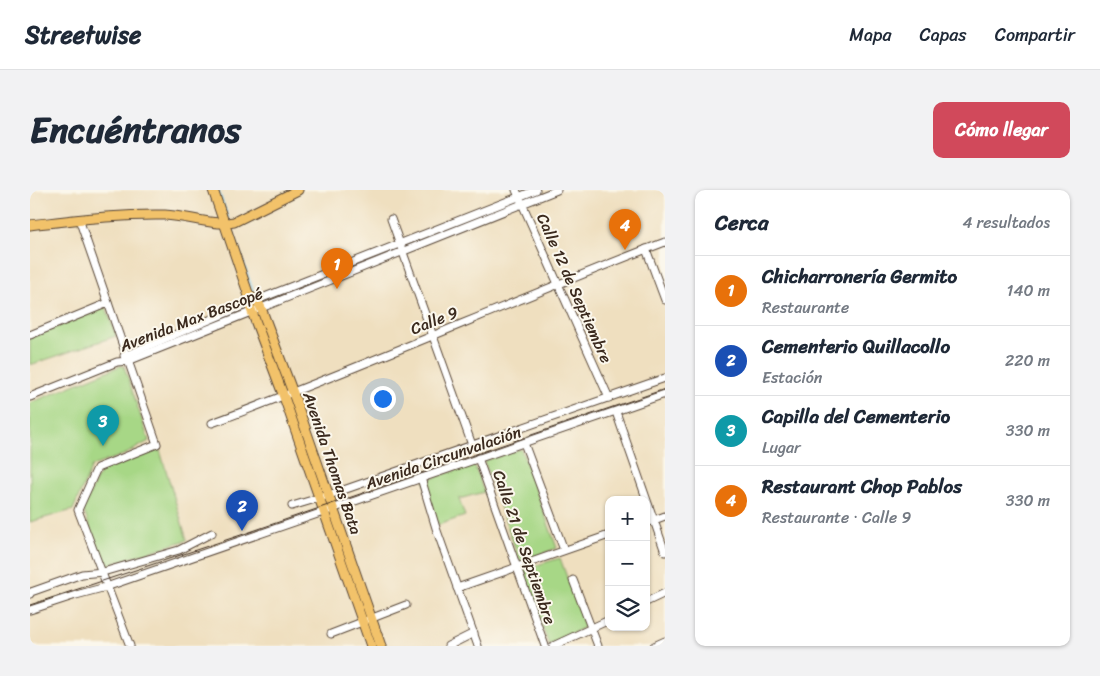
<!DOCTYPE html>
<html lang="es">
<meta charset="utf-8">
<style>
body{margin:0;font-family:Sriracha,sans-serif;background:#f2f2f3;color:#1f2937}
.controls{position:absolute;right:15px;bottom:15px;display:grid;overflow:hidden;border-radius:10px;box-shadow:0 1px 4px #0004}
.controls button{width:45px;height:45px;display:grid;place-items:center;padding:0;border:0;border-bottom:1px solid #e0e1e3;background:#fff;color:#1f2937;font:25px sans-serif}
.you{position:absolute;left:352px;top:208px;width:18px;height:18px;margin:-12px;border:4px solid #fff;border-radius:50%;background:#1a73e8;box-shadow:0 0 0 8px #1a73e833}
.badge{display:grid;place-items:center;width:32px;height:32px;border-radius:50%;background:#d1495b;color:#fff;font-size:16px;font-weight:700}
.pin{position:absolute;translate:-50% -41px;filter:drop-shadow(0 1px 2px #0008)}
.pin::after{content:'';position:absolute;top:26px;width:18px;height:15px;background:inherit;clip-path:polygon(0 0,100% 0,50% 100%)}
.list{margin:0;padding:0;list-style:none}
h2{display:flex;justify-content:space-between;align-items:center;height:65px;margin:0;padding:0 20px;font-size:21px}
h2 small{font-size:16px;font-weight:400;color:#747a83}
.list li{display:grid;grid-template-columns:32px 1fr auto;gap:15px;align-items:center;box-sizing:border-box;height:70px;padding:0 20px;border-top:1px solid #e0e1e3}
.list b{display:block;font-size:19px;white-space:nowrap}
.list p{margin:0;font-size:16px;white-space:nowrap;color:#747a83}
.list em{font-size:16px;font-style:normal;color:#747a83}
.icon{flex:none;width:28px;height:28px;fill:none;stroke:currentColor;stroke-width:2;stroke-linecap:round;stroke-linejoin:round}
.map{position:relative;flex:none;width:635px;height:456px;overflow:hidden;border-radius:10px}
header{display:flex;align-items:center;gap:30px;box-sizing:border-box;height:70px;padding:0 25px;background:#fff;border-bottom:1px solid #e0e1e3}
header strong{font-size:24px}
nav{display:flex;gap:28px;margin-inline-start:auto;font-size:18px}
.intro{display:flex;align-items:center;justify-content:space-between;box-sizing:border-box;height:120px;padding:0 30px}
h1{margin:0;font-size:35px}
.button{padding:12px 22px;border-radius:10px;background:#d1495b;color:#fff;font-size:18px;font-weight:700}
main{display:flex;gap:30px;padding:0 30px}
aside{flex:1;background:#fff;border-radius:10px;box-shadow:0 1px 4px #0004}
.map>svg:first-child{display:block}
.green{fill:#a7d786;stroke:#718052}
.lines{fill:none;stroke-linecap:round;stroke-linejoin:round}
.stream{stroke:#66c2e4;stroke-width:2}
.minor-casing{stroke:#564536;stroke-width:9}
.major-casing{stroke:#564536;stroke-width:11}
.minor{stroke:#fff;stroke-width:7}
.major{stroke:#f2c26a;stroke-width:9}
.tram{stroke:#3b2a1e;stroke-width:1}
.labels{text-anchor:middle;stroke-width:4;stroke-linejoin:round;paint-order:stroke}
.street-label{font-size:16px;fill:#3b2a1e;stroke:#fbf7ec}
</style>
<header>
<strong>Streetwise</strong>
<nav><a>Mapa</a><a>Capas</a><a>Compartir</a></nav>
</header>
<div class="intro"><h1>Encuéntranos</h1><a class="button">Cómo llegar</a></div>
<main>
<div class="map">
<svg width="635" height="456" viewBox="0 0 635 456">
<rect width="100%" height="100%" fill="#fbf7ec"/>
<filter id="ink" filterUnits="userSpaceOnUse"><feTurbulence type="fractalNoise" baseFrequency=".02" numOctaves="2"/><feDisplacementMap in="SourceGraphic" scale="10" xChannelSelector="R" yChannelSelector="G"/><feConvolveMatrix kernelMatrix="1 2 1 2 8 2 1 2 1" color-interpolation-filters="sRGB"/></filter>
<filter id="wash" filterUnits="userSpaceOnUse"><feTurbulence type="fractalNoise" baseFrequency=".0096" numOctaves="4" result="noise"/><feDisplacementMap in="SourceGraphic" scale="20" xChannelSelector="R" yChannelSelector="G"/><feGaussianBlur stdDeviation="1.12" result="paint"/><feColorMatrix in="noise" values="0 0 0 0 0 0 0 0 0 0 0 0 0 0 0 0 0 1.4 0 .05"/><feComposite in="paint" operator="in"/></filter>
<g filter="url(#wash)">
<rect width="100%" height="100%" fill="#efdfbf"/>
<!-- green -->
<g class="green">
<polygon points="76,117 86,146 0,175 0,148"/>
<polygon points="90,176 94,176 119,251 96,264 62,276 43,320 0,332 0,213"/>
<polygon points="129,257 157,350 74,376 53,319 71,280"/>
<polygon points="491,259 527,358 490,372 454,271"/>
<polygon points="441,275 445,277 454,302 429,309 435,326 408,335 394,291"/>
<polygon points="530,368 555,437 519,455 491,380"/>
</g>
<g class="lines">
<!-- stream -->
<g class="stream">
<polyline points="188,0 198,28"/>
<polyline points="202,40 224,104"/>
<polyline points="268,231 291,297"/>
</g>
</g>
</g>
<g filter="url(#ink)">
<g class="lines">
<!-- minor casing -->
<g class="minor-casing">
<g id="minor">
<polyline points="486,0 579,208"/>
<polyline points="49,29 127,254 67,278 48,320 100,456"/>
<polyline points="361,29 442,255"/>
<polyline points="616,59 635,110"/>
<polyline points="0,145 78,113"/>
<polyline points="94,166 227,110 506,0"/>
<polyline points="0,207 87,172 98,171 527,0"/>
<polyline points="586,222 635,362"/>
<path d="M 182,233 C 335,177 483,110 635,52"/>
<polyline points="494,253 534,360"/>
<polyline points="448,268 515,456"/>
<polyline points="391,288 406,338 448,456"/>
<polyline points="262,316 299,305 635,188"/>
<polyline points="616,333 635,326"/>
<polyline points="543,390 568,456"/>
<polyline points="427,398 579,345"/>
<polyline points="0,404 1,402 52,384 73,382 149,360 182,343"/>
<polyline points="616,412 635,403"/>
<polyline points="0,420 46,405 76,397 635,204"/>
<polyline points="301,444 376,415"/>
<polyline points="418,456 444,443"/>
<polyline points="523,456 579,430"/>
<polyline points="624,456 635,451"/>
</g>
</g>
<!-- major casing -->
<g class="major-casing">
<g id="major">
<polyline points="183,0 219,106 219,114 254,207 341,456"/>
<path d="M 0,35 C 45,30 90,24 135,25 C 158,26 182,36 204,32 L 268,0"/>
<polyline points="219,106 227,110 231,118 263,203 351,456"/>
</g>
</g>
<!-- minor -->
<use href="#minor" class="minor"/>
<!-- major -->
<use href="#major" class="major"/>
<!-- tram -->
<polyline class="tram" points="0,415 214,344 635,199"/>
</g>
</g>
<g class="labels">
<!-- street labels -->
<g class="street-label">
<text transform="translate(545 98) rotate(66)" y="6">Calle 12 de Septiembre</text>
<text transform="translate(161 129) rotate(-21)" y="6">Avenida Max Bascopé</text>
<text transform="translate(404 130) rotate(-22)" y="6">Calle 9</text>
<text transform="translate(413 267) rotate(-19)" y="6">Avenida Circunvalación</text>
<text transform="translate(303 273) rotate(71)" y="6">Avenida Thomas Bata</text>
<text transform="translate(495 357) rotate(71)" y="6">Calle 21 de Septiembre</text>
</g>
</g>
</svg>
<div class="controls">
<button>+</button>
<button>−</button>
<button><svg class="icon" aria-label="layers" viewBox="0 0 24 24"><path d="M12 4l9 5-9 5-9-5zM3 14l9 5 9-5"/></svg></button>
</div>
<div class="you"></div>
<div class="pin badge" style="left:307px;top:99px;background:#e8710a">1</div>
<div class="pin badge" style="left:212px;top:341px;background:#1a4fb4">2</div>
<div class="pin badge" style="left:73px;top:256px;background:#0f9aa8">3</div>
<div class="pin badge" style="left:595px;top:60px;background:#e8710a">4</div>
</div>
<aside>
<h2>Cerca<small>4 resultados</small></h2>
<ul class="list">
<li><span class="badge" style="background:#e8710a">1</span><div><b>Chicharronería Germito</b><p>Restaurante</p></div><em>140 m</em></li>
<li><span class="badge" style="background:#1a4fb4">2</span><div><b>Cementerio Quillacollo</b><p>Estación</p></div><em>220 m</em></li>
<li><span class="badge" style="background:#0f9aa8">3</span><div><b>Capilla del Cementerio</b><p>Lugar</p></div><em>330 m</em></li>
<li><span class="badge" style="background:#e8710a">4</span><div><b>Restaurant Chop Pablos</b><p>Restaurante · Calle 9</p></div><em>330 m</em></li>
</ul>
</aside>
</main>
